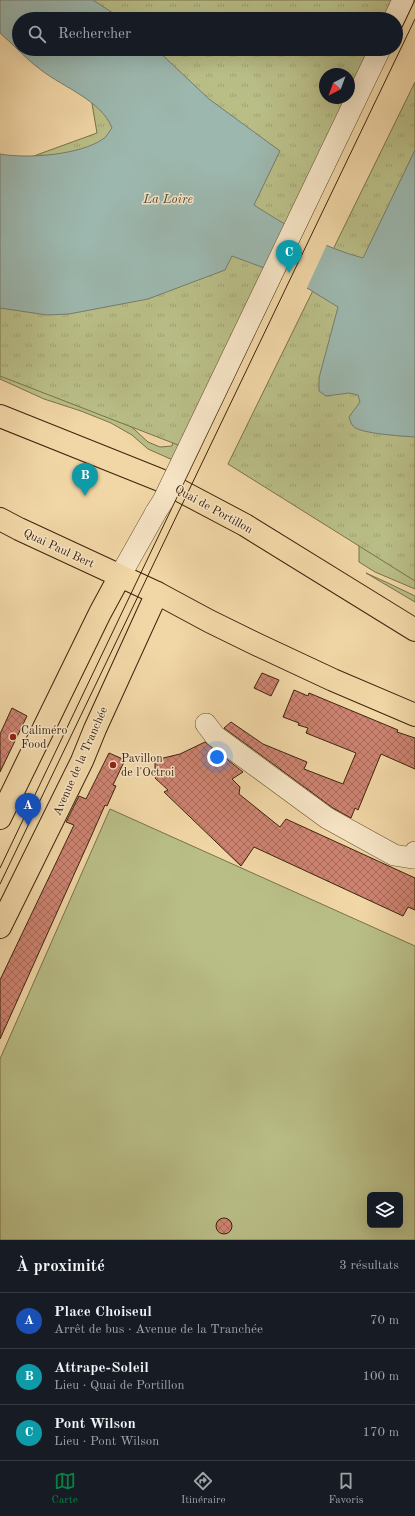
<!DOCTYPE html>
<html lang="fr">
<meta charset="utf-8">
<style>
body{margin:0;font-family:"Old Standard TT",serif;background:#242831;color:#f1f3f6}
.controls{position:absolute;right:12px;bottom:12px;display:grid;overflow:hidden;border-radius:6px;box-shadow:0 4px 16px #0002}
.controls button{width:36px;height:36px;display:grid;place-items:center;padding:0;border:0;border-bottom:1px solid #363941;background:#171b24;color:#f1f3f6;font:20px sans-serif}
.compass{position:absolute;left:319px;top:68px;width:36px;height:36px;border-radius:50%;background:#171b24;box-shadow:0 4px 16px #0002;rotate:221deg}
.you{position:absolute;left:217px;top:757px;width:14px;height:14px;margin:-10px;border:3px solid #fff;border-radius:50%;background:#1a73e8;box-shadow:0 0 0 6px #1a73e833}
.badge{display:grid;place-items:center;width:26px;height:26px;border-radius:50%;background:#0b8043;color:#fff;font-size:13px;font-weight:700}
.pin{position:absolute;translate:-50% -33px;filter:drop-shadow(0 1px 2px #0008)}
.pin::after{content:'';position:absolute;top:21px;width:14px;height:12px;background:inherit;clip-path:polygon(0 0,100% 0,50% 100%)}
.list{margin:0;padding:0;list-style:none}
h2{display:flex;justify-content:space-between;align-items:center;height:52px;margin:0;padding:0 16px;font-size:17px}
h2 small{font-size:13px;font-weight:400;color:#9ea1a6}
.list li{display:grid;grid-template-columns:26px 1fr auto;gap:12px;align-items:center;box-sizing:border-box;height:56px;padding:0 16px;border-top:1px solid #363941}
.list b{display:block;font-size:15px;white-space:nowrap}
.list p{margin:0;font-size:13px;white-space:nowrap;color:#9ea1a6}
.list em{font-size:13px;font-style:normal;color:#9ea1a6}
.icon{flex:none;width:22px;height:22px;fill:none;stroke:currentColor;stroke-width:2;stroke-linecap:round;stroke-linejoin:round}
.map{position:relative;flex:none;width:415px;height:1240px;overflow:hidden}
.search{position:absolute;background:#171b24;box-shadow:0 4px 16px #0002;left:12px;right:12px;top:12px;height:44px;display:flex;align-items:center;gap:10px;box-sizing:border-box;padding:0 14px;border-radius:22px;color:#9ea1a6;font-size:15px}
.sheet{height:220px;background:#171b24}
nav{display:flex;justify-content:space-around;align-items:center;box-sizing:border-box;height:56px;border-top:1px solid #363941;background:#171b24;font-size:11px;color:#9ea1a6}
nav a{display:grid;justify-items:center;gap:2px}
nav .on{color:#0b8043}
.map>svg:first-child{display:block}
.green{fill:#b9be87;stroke:#7a714a;fill-rule:evenodd}
.park{fill:url(#park-tufts);stroke:#7a714a;fill-rule:evenodd}
.water{fill:#9cb7ae;stroke:#767c6e}
.pier{fill:#f1d6a6}
.building{fill:url(#building-cross-hatch);stroke:#3c240e}
.lines{fill:none;stroke-linecap:round;stroke-linejoin:round}
.minor-casing{stroke:#695034;stroke-width:22}
.major-casing{stroke:#3c240e;stroke-width:24}
.minor{stroke:#f6e4c5;stroke-width:21}
.major{stroke:#f1d6a6;stroke-width:22}
.tram{stroke:#3c240e;stroke-width:1}
.minor-bridge-casing{stroke:#695034;stroke-width:22;stroke-linecap:butt}
.minor-bridge{stroke:#f6e4c5;stroke-width:21}
.poi-dot{fill:#8f2418;stroke:#f6e4c5;stroke-width:1.5}
.labels{text-anchor:middle;stroke-width:3;stroke-linejoin:round;paint-order:stroke}
.street-label{font-size:12px;fill:#3c240e;stroke:#f6e4c5}
.poi-label{font-size:12px;fill:#3c240e;stroke:#f6e4c5;text-anchor:start}
.water-label{font-size:13px;font-style:italic;fill:#544936;stroke:#f6e4c5}
</style>
<div class="map">
<svg width="415" height="1240" viewBox="0 0 415 1240">
<defs>
<pattern id="park-tufts" width="24" height="20" patternUnits="userSpaceOnUse"><rect width="24" height="20" fill="#b9be87"/><path d="M3 7l-1-3M5 7V3M7 7l1-3M15 17l-1-3M17 17v-4M19 17l1-3" fill="none" stroke="#a0a373"/></pattern>
<pattern id="building-cross-hatch" width="8" height="8" patternUnits="userSpaceOnUse"><rect width="8" height="8" fill="#ce8371"/><path d="M0 0l8 8M0 8l8-8" fill="none" stroke="#a86b5b"/></pattern>
</defs>
<rect width="100%" height="100%" fill="#f1d6a6"/>
<filter id="stains"><feTurbulence type="fractalNoise" baseFrequency=".005" numOctaves="4"/><feColorMatrix values="0 0 0 0 .2 0 0 0 0 .09 0 0 0 0 .02 0 0 0 .5 -.17"/></filter>
<radialGradient id="worn" r=".72"><stop offset=".6" stop-color="#630" stop-opacity="0"/><stop offset="1" stop-color="#630" stop-opacity=".3"/></radialGradient>
<!-- green -->
<g class="green">
<polygon points="0,363 122,418 148,442 160,447 172,446 175,432 180,441 175,461 148,449 132,435 111,423 81,411 44,399 0,379"/>
<polygon points="415,500 415,589 375,572 359,562 359,544"/>
<polygon points="366,573 388,583 415,596 415,602"/>
<path d="M 110,809 L 415,946 L 415,1240 L 0,1240 L 0,1059 ZM 370,1195 L 400,1195 L 400,1225 L 370,1225 Z"/>
</g>
<!-- park -->
<g class="park">
<polygon points="0,0 410,0 396,30 396,19 19,19"/>
<path d="M 36,49 L 387,49 L 191,450 L 0,376 L 0,158 L 9,165 L 97,133 L 89,86 ZM 325,74 L 349,74 L 349,98 L 325,98 Z"/>
<polygon points="415,82 415,581 228,464"/>
</g>
<!-- water -->
<path class="water" d="M 0,0 L 93,0 L 122,19 L 19,19 L 19,49 L 156,49 L 209,99 L 280,151 L 254,205 C 288,227 324,248 363,258 L 415,150 L 415,437 C 403,436 360,434 353,426 C 351,424 350,420 349,417 L 360,402 L 358,395 L 349,393 L 326,396 L 319,391 L 319,378 L 338,307 L 307,288 L 267,269 L 232,256 L 225,270 L 148,299 L 69,314 L 47,315 L 0,308 L 0,154 C 27,159 80,155 103,139 C 107,137 109,131 112,128 C 102,101 63,87 41,70 C 26,59 14,45 0,33 Z"/>
<!-- pier -->
<polygon class="pier" points="288,224 327,244 306,290 266,270"/>
<!-- building -->
<g class="building">
<polygon points="262,673 279,680 271,696 254,688"/>
<polygon points="294,690 308,696 309,693 398,730 397,732 415,738 415,769 381,754 358,810 355,808 351,818 333,808 224,728 231,722 263,744 307,762 304,769 343,784 356,753 306,733 308,728 298,725 299,723 283,717"/>
<polygon points="12,708 27,716 0,772 0,734"/>
<polygon points="205,742 243,772 232,779 240,787 239,794 280,827 286,819 415,878 415,910 408,907 403,916 254,847 241,866 164,792 168,790 155,778 155,760 180,754"/>
<polygon points="109,753 125,760 113,785 116,786 107,806 105,805 90,839 0,1039 0,980 74,825 66,822 79,796 86,799"/>
<circle cx="224" cy="1226" r="8"/>
</g>
<g class="lines">
<!-- minor casing -->
<g class="minor-casing">
<g id="minor">
<polyline points="394,19 403,0"/>
<polyline points="120,576 156,512"/>
<polyline points="206,724 215,736 327,818 394,855 412,858 415,852"/>
</g>
</g>
<!-- major casing -->
<g class="major-casing">
<g id="major">
<polyline points="0,416 160,480 245,525 415,630"/>
<polyline points="0,519 19,529 157,593 209,621 258,645 333,680 415,715"/>
<polyline points="0,818 100,613 120,576"/>
<polyline points="0,927 82,761 95,729 157,593"/>
</g>
</g>
<!-- minor -->
<use href="#minor" class="minor"/>
<!-- major -->
<use href="#major" class="major"/>
<!-- tram -->
<g class="tram">
<polyline points="396,40 415,0"/>
<polyline points="0,868 391,49"/>
<polyline points="0,884 415,19"/>
</g>
<!-- minor-bridge casing -->
<g class="minor-bridge-casing">
<polyline id="minor-bridge" points="156,512 163,501 380,49"/>
</g>
<!-- minor-bridge -->
<use href="#minor-bridge" class="minor-bridge"/>
</g>
<!-- markers -->
<g class="poi-dot">
<circle cx="13" cy="737" r="4"/>
<circle cx="113" cy="765" r="4"/>
</g>
<g class="labels">
<!-- street labels -->
<g class="street-label">
<text transform="translate(214 509) rotate(29)" y="4">Quai de Portillon</text>
<text transform="translate(59 548) rotate(25)" y="4">Quai Paul Bert</text>
<text transform="translate(80 761) rotate(-66)" y="4">Avenue de la Tranchée</text>
</g>
<!-- poi labels -->
<g class="poi-label">
<text x="21" y="734">Caliméro<tspan x="21" dy="14">Food</tspan></text>
<text x="121" y="762">Pavillon<tspan x="121" dy="14">de l'Octroi</tspan></text>
</g>
<!-- water labels -->
<g class="water-label">
<text x="168" y="203">La Loire</text>
</g>
</g>
<rect width="100%" height="100%" filter="url(#stains)"/>
<rect width="100%" height="100%" fill="url(#worn)"/>
</svg>
<div class="controls">
<button><svg class="icon" aria-label="layers" viewBox="0 0 24 24"><path d="M12 4l9 5-9 5-9-5zM3 14l9 5 9-5"/></svg></button>
</div>
<svg class="compass" viewBox="-18 -18 36 36"><path d="M0-13l5 13h-10z" fill="#e53935"/><path d="M0 13l5-13h-10z" fill="#9ea1a6"/></svg>
<div class="you"></div>
<div class="pin badge" style="left:28px;top:826px;background:#1a4fb4">A</div>
<div class="pin badge" style="left:85px;top:496px;background:#0f9aa8">B</div>
<div class="pin badge" style="left:289px;top:273px;background:#0f9aa8">C</div>
<div class="search"><svg class="icon" aria-label="search" viewBox="0 0 24 24"><circle cx="10" cy="10" r="6"/><path d="M15 15l6 6"/></svg>Rechercher</div>
</div>
<section class="sheet">
<h2>À proximité<small>3 résultats</small></h2>
<ul class="list">
<li><span class="badge" style="background:#1a4fb4">A</span><div><b>Place Choiseul</b><p>Arrêt de bus · Avenue de la Tranchée</p></div><em>70 m</em></li>
<li><span class="badge" style="background:#0f9aa8">B</span><div><b>Attrape-Soleil</b><p>Lieu · Quai de Portillon</p></div><em>100 m</em></li>
<li><span class="badge" style="background:#0f9aa8">C</span><div><b>Pont Wilson</b><p>Lieu · Pont Wilson</p></div><em>170 m</em></li>
</ul>
</section>
<nav>
<a class="on"><svg class="icon" aria-label="map" viewBox="0 0 24 24"><path d="M3 6l6-2 6 2 6-2v14l-6 2-6-2-6 2zM9 4v14M15 6v14"/></svg>Carte</a>
<a><svg class="icon" aria-label="directions" viewBox="0 0 24 24"><path d="M12 3l9 9-9 9-9-9zM9 14v-3h6M13 9l2 2-2 2"/></svg>Itinéraire</a>
<a><svg class="icon" aria-label="saved" viewBox="0 0 24 24"><path d="M7 4h10v16l-5-4-5 4z"/></svg>Favoris</a>
</nav>
